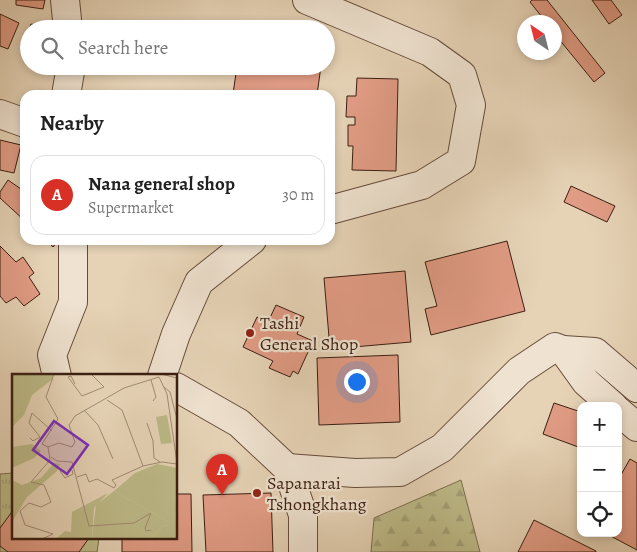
<!DOCTYPE html>
<meta charset="utf-8">
<style>
body{margin:0;font-family:Alegreya,serif;background:#f2f2f2;color:#222}
.controls{position:absolute;right:15px;bottom:15px;display:grid;overflow:hidden;border-radius:10px;box-shadow:0 2px 8px #0003}
.controls button{width:45px;height:45px;display:grid;place-items:center;padding:0;border:0;border-bottom:1px solid #e0e0e0;background:#fff;color:#222;font:25px sans-serif}
.compass{position:absolute;left:517px;top:15px;width:45px;height:45px;border-radius:50%;background:#fff;box-shadow:0 2px 8px #0003;rotate:325deg}
.you{position:absolute;left:356px;top:381px;width:18px;height:18px;margin:-12px;border:4px solid #fff;border-radius:50%;background:#1a73e8;box-shadow:0 0 0 8px #1a73e833}
.badge{display:grid;place-items:center;width:32px;height:32px;border-radius:50%;background:#d93025;color:#fff;font-size:16px;font-weight:700}
.pin{position:absolute;translate:-50% -41px;filter:drop-shadow(0 1px 2px #0008)}
.pin::after{content:'';position:absolute;top:26px;width:18px;height:15px;background:inherit;clip-path:polygon(0 0,100% 0,50% 100%)}
.list{margin:0;padding:0;list-style:none}
h2{display:flex;justify-content:space-between;align-items:center;height:65px;margin:0;padding:0 20px;font-size:21px}
h2 small{font-size:16px;font-weight:400;color:#767676}
.list li{display:grid;grid-template-columns:32px 1fr auto;gap:15px;align-items:center;box-sizing:border-box;height:80px;margin:0 10px 10px;padding:0 10px;border:1px solid #e0e0e0;border-radius:15px}
.list b{display:block;font-size:19px;white-space:nowrap}
.list p{margin:0;font-size:16px;white-space:nowrap;color:#767676}
.list em{font-size:16px;font-style:normal;color:#767676}
.icon{flex:none;width:28px;height:28px;fill:none;stroke:currentColor;stroke-width:2;stroke-linecap:round;stroke-linejoin:round}
.map{position:relative;flex:none;width:637px;height:552px;overflow:hidden}
.search{position:absolute;background:#fff;box-shadow:0 2px 8px #0003;left:20px;top:20px;width:315px;height:55px;display:flex;align-items:center;gap:12px;box-sizing:border-box;padding:0 18px;border-radius:28px;color:#767676;font-size:19px}
.panel{position:absolute;background:#fff;box-shadow:0 2px 8px #0003;left:20px;top:90px;width:315px;height:155px;border-radius:15px}
.map>svg:first-child{display:block}
.grass{fill:url(#grass-tufts);stroke:#7c6c4c}
.forest{fill:url(#forest-firs);stroke:#7c6c4c}
.building{fill:#e19c85;stroke:#3b1e11}
.lines{fill:none;stroke-linecap:round;stroke-linejoin:round}
.street-casing{stroke:#664b3a;stroke-width:30}
.street{stroke:#efe2d0;stroke-width:28}
.poi-dot{fill:#8f2418;stroke:#efe2d0;stroke-width:2}
.labels{text-anchor:middle;stroke-width:4.5;stroke-linejoin:round;paint-order:stroke}
.poi-label{font-size:18px;fill:#3b1e11;stroke:#efe2d0;text-anchor:start}
.inset-road{fill:none;stroke:#a28b74;stroke-width:1}
.view{fill:#7b2cbf;fill-opacity:0.15;stroke:#7b2cbf;stroke-width:2.5}
.inset-edge{fill:none;stroke:#3b1e11;stroke-width:2.5}
</style>
<div class="map">
<svg width="637" height="552" viewBox="0 0 637 552">
<defs>
<pattern id="grass-tufts" width="24" height="20" patternUnits="userSpaceOnUse" patternTransform="scale(1.25)"><rect width="24" height="20" fill="#bdba88"/><path d="M3 7l-1-3M5 7V3M7 7l1-3M15 17l-1-3M17 17v-4M19 17l1-3" fill="none" stroke="#a39f74"/></pattern>
<pattern id="forest-firs" width="22" height="20" patternUnits="userSpaceOnUse" patternTransform="scale(1.25)"><rect width="22" height="20" fill="#bdba88"/><path d="M5 1l3.5 6h-7zM16 11l3.5 6h-7z" fill="#a39f74"/></pattern>
</defs>
<rect width="100%" height="100%" fill="#e6d3b6"/>
<filter id="stains"><feTurbulence type="fractalNoise" baseFrequency=".004" numOctaves="4"/><feColorMatrix values="0 0 0 0 .2 0 0 0 0 .09 0 0 0 0 .02 0 0 0 .5 -.17"/></filter>
<radialGradient id="worn" r=".72"><stop offset=".6" stop-color="#630" stop-opacity="0"/><stop offset="1" stop-color="#630" stop-opacity=".3"/></radialGradient>
<!-- grass -->
<polygon class="grass" points="14,473 14,538 99,538 97,552 0,552 0,474"/>
<!-- forest -->
<polygon class="forest" points="461,480 480,552 371,552 374,518"/>
<!-- building -->
<g class="building">
<polygon points="16,0 45,0 43,9 16,5"/>
<polygon points="532,0 547,0 605,73 594,82 554,33 554,22 546,22 530,2"/>
<polygon points="592,0 611,0 622,15 609,24"/>
<polygon points="0,14 19,23 8,49 0,46"/>
<polygon points="31,24 52,29 29,29"/>
<polygon points="237,66 321,66 317,95 233,94"/>
<polygon points="357,78 398,79 396,171 352,170 353,146 348,146 348,125 355,125 355,117 346,117 347,96 356,96"/>
<polygon points="0,140 21,145 14,173 0,170"/>
<polygon points="8,180 21,189 25,188 25,221 0,198 0,192"/>
<polygon points="571,186 615,206 607,222 564,202"/>
<polygon points="46,240 59,240 53,247"/>
<polygon points="507,241 525,311 431,335 425,309 437,306 425,262"/>
<polygon points="0,246 16,262 23,257 34,273 29,277 40,294 24,306 16,297 6,303 0,296"/>
<polygon points="405,271 411,342 330,349 324,278"/>
<polygon points="276,305 304,317 297,334 313,341 298,374 293,371 290,377 269,368 273,361 243,347 257,317 268,322"/>
<polygon points="398,355 400,422 319,425 317,358"/>
<polygon points="554,403 581,412 581,448 543,434"/>
<polygon points="630,459 637,463 637,550 605,533 618,533 618,480"/>
<polygon points="271,493 273,552 206,552 203,495"/>
<polygon points="176,494 191,494 192,552 122,552 122,538 176,538"/>
<polygon points="14,509 14,538 89,538 79,552 8,552 0,546 0,528"/>
<polygon points="534,520 596,551 596,552 518,552"/>
</g>
<g class="lines">
<!-- street casing -->
<g class="street-casing">
<g id="street">
<polyline points="65,0 68,29"/>
<polyline points="307,0 430,52 462,75 471,105 461,161 422,185 330,210"/>
<polyline points="66,95 71,66"/>
<polyline points="0,114 25,123"/>
<polyline points="563,350 586,382 613,406"/>
<polyline points="57,376 52,355 73,302 73,240"/>
<polyline points="162,376 176,334 199,282 252,240"/>
<polyline points="176,387 239,423 287,468 303,515 303,552"/>
<polyline points="618,411 637,427"/>
<polyline points="287,468 355,473 400,472 442,448 519,371 555,347 563,350 595,352 637,388"/>
</g>
</g>
<!-- street -->
<use href="#street" class="street"/>
</g>
<!-- markers -->
<g class="poi-dot">
<circle cx="250" cy="333" r="5"/>
<circle cx="257" cy="493" r="5"/>
</g>
<g class="labels">
<!-- poi labels -->
<g class="poi-label">
<text x="260" y="329">Tashi<tspan x="260" dy="21">General Shop</tspan></text>
<text x="267" y="489">Sapanarai<tspan x="267" dy="21">Tshongkhang</tspan></text>
</g>
</g>
<!-- overview -->
<g transform="translate(12 374)">
<rect width="165" height="165" fill="#e6d3b6"/>
<path d="M 0,0 L 41,0 L 41,5 L 20,21 L 12,41 L 0,53 ZM 20,70 L 29,77 L 22,84 L 0,94 L 0,73 ZM 102,117 L 157,148 L 157,151 L 151,152 L 138,165 L 80,165 L 84,131 Z" fill="#bdba88"/>
<path d="M 42,89 L 48,90 L 45,97 L 15,123 L 0,148 L 0,106 L 10,111 L 29,104 ZM 145,90 L 165,94 L 165,165 L 138,165 L 151,152 L 157,151 L 157,148 L 102,117 L 123,99 ZM 96,119 L 82,134 L 80,165 L 44,165 L 53,157 L 59,158 L 60,138 Z" fill="#bdba88"/>
<path d="M 155,41 L 160,69 L 149,70 L 144,43 Z" fill="#bdba88"/>
<path class="inset-road" d="M 79,0 L 92,13M 149,0 L 165,4M 147,3 L 155,20 L 165,89M 139,6 L 144,23 L 141,27M 63,10 L 59,2 L 56,3 L 70,22 L 92,13M 152,13 L 158,18 L 165,45M 95,26 L 110,36 L 131,92M 72,36 L 86,51 L 101,85M 135,49 L 141,67 L 142,84 L 148,88M 18,64 L 21,67 L 28,63 L 17,49 L 20,39 L 40,57M 36,73 L 30,70 L 46,45 L 34,23 L 42,0M 39,83 L 45,87 L 60,88 L 77,152 L 122,149 L 139,139 L 133,154 L 134,157 L 139,156M 48,97 L 53,104 L 61,100 L 60,96M 65,103 L 74,100 L 77,108 L 85,105 L 102,114 L 104,111 L 100,106 L 131,92 L 150,88 L 165,90M 30,165 L 41,160 L 13,151 L 8,137 L 17,129 L 29,133 L 39,128 L 32,111 L 19,108 L 38,86 L 36,73 L 47,69 L 60,73 L 63,68 L 57,51 L 63,42 L 112,14 L 147,3"/>
<path class="view" d="M 42,47 L 76,71 L 55,100 L 21,76 Z"/>
<rect width="165" height="165" class="inset-edge"/>
</g>
<rect width="100%" height="100%" filter="url(#stains)"/>
<rect width="100%" height="100%" fill="url(#worn)"/>
</svg>
<div class="controls">
<button>+</button>
<button>−</button>
<button><svg class="icon" aria-label="locate" viewBox="0 0 24 24"><circle cx="12" cy="12" r="6"/><path d="M12 2v4M12 18v4M2 12h4M18 12h4"/></svg></button>
</div>
<svg class="compass" viewBox="-18 -18 36 36"><path d="M0-13l5 13h-10z" fill="#e53935"/><path d="M0 13l5-13h-10z" fill="#767676"/></svg>
<div class="you"></div>
<div class="pin badge" style="left:222px;top:495px">A</div>
<div class="search"><svg class="icon" aria-label="search" viewBox="0 0 24 24"><circle cx="10" cy="10" r="6"/><path d="M15 15l6 6"/></svg>Search here</div>
<section class="panel">
<h2>Nearby<small></small></h2>
<ul class="list">
<li><span class="badge">A</span><div><b>Nana general shop</b><p>Supermarket</p></div><em>30 m</em></li>
</ul>
</section>
</div>
